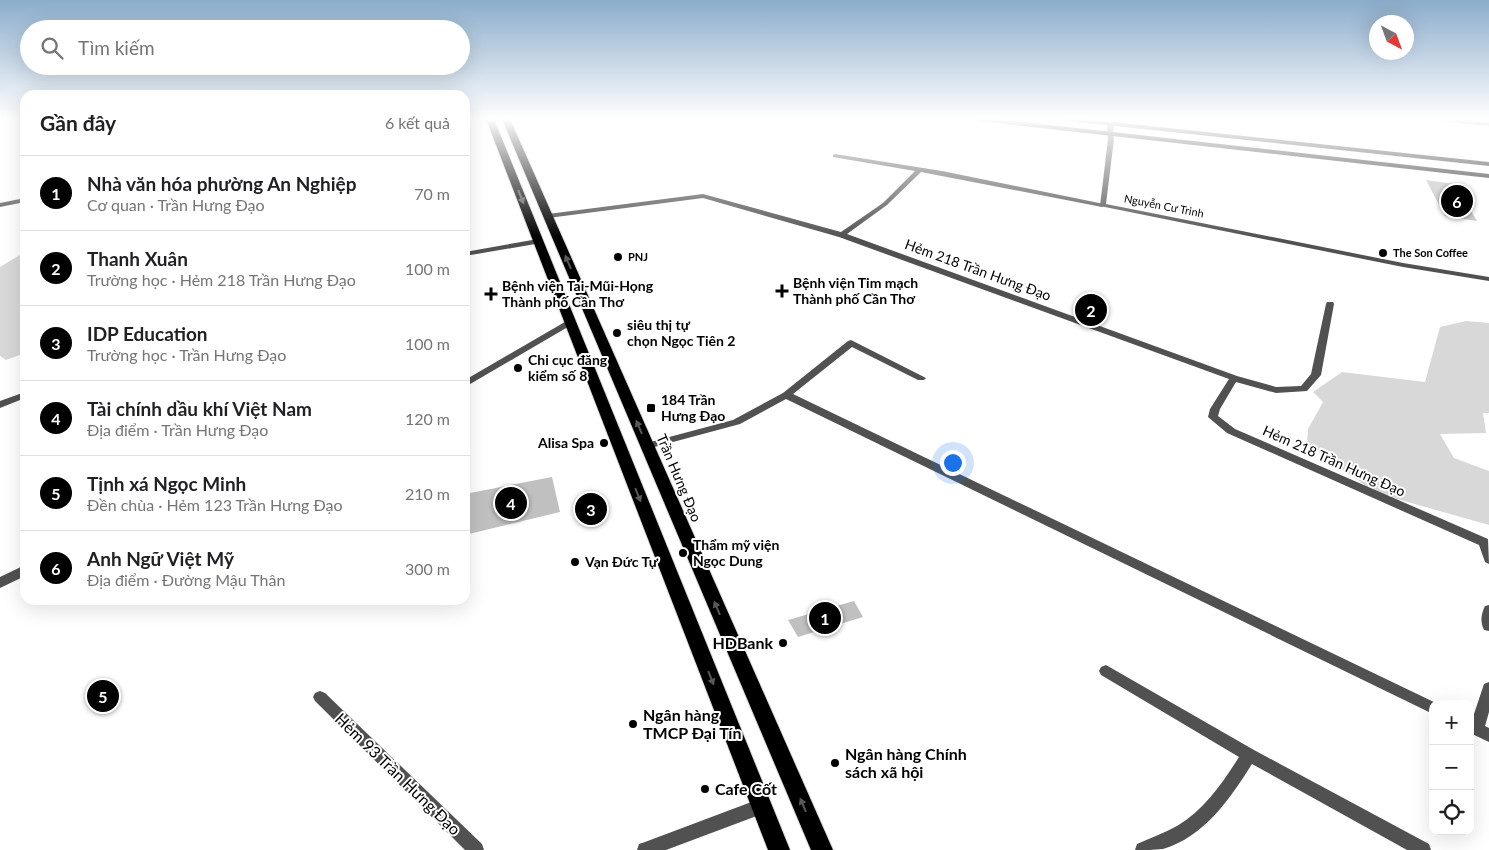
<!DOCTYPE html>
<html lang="vi">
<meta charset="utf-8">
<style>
body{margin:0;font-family:Lato,sans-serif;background:#f6f6f6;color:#202124}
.controls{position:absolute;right:15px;bottom:15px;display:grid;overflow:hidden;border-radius:10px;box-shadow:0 5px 20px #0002}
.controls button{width:45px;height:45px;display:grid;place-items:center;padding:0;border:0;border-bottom:1px solid #e0e0e0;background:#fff;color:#202124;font:25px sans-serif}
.compass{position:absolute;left:1369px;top:15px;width:45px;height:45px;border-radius:50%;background:#fff;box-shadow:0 5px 20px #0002;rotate:139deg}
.you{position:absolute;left:952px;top:462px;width:18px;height:18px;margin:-12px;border:4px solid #fff;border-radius:50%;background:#1a73e8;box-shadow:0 0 0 8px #1a73e833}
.badge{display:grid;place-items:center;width:32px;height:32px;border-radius:50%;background:#000;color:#fff;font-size:16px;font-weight:700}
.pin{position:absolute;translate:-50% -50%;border:2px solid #fff;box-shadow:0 1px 5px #0006}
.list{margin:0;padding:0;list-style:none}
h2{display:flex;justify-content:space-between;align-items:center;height:65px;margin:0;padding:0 20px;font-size:21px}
h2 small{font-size:16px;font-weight:400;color:#757577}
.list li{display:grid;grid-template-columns:32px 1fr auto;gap:15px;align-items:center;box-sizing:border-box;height:75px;padding:0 20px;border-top:1px solid #e0e0e0}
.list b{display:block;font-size:19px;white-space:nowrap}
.list p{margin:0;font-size:16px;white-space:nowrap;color:#757577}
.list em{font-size:16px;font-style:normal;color:#757577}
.icon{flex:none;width:28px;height:28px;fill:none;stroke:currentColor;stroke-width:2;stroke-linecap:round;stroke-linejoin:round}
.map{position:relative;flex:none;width:1489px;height:850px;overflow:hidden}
.search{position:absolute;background:#fff;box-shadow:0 5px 20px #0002;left:20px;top:20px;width:450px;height:55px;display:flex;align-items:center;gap:12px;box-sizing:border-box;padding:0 18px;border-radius:28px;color:#757577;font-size:19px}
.panel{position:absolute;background:#fff;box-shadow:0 5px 20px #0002;left:20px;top:90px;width:450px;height:515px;border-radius:15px}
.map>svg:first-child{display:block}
.green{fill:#d8d8d8}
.building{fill:#c0c0c0}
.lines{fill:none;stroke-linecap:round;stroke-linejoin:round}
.trunk-casing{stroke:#dbdbdb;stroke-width:2}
.minor{fill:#515151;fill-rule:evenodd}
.tertiary{fill:#515151;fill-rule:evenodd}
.secondary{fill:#1e1e1e;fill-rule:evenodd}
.trunk{fill:#000;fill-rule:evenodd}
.oneway{fill:#595959}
.poi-dot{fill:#000;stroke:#fff;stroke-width:2}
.labels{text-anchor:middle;stroke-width:4;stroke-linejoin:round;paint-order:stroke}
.far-street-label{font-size:11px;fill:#000;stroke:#fff}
.far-poi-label{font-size:11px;font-weight:bold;fill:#000;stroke:#fff;text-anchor:start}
.street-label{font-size:14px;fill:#000;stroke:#fff}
.poi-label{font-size:14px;font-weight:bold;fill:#000;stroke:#fff;text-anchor:start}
.near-poi-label{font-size:16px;font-weight:bold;fill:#000;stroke:#fff;text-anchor:start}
.near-street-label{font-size:16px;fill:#000;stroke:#fff}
</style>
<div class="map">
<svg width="1489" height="850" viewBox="0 0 1489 850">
<rect width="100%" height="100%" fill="#fff"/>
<!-- green -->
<g class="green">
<polygon points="25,252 25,353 6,360 0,356 0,267"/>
<polygon points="1466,321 1489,323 1489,413 1483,413 1486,433 1440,434 1454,458 1489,471 1489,525 1376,493 1307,444 1308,429 1323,402 1313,392 1342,372 1425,382 1440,327"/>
</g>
<!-- building -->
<g class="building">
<polygon points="1426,180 1455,184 1477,221 1445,216"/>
<polygon points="552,477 560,512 465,535 465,494"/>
<polygon points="854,601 863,617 798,637 788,620"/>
</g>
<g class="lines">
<!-- trunk casing -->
<g class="trunk-casing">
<g id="trunk">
<polygon points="486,119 494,119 790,850 768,850"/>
<polygon points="502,119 510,119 833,850 811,850"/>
</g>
</g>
<!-- minor -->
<g class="minor">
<polygon points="1436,119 1489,122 1489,126 1439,121"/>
<polygon points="835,154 942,171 1104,204 1104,206 1102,207 921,172 887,205 847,234 1237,376 1276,387 1301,386 1311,374 1326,304 1327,302 1333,302 1334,304 1321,375 1307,391 1276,393 1236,382 1220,409 1218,416 1235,429 1488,539 1489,564 1485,562 1479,545 1227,433 1208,417 1210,409 1229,379 839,237 703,198 548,218 544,216 548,214 703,194 841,232 883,203 915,171 833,157 833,155"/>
<polygon points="25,198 25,202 0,207 0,203"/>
<polygon points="538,239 541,239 541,243 465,256 465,252"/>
<polygon points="570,319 573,320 574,322 573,324 465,387 465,380"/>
<polygon points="851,340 926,378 924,380 918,380 852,347 793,394 1438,704 1433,704 1433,714 786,399 740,424 647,449 642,446 643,444 733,420 783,393 848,341"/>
<polygon points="25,392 25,398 0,408 0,401"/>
<polygon points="25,565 25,576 0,588 0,577"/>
<path d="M 1489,605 L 1489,631 L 1484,630 C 1480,622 1481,614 1485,606 Z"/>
<path d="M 1106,665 L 1254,750 L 1429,844 L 1431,850 L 1407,850 L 1252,764 C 1230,799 1204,837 1163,849 C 1154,850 1144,850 1135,850 L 1137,844 C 1150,838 1164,833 1177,826 C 1204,810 1222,784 1239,757 L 1101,675 L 1099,671 L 1101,667 Z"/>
<polygon points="1489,682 1489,712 1485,726 1489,728 1489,742 1470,733 1470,720 1472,720 1484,684"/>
<polygon points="320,691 325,693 482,844 484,850 465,850 315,701 313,697 315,693"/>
<polygon points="762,798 767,801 770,806 767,811 762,814 666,850 637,850 639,844 645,842"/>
</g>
<!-- tertiary -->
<polygon class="tertiary" points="1110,121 1113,123 1114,139 1106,204 1403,263 1489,277 1489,281 1403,267 1100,206 1108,139 1107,123"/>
<!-- secondary -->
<g class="secondary">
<polygon points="976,119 995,119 1489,174 1489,178 979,121"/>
<polygon points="1065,119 1084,119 1489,162 1489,166 1068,121"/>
</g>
<!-- trunk -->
<use href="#trunk" class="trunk"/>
</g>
<!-- one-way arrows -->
<defs><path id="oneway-solid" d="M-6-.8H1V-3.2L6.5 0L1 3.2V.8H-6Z" transform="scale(1.25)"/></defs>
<g class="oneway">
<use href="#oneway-solid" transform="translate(521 197) rotate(68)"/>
<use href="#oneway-solid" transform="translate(568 262) rotate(-113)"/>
<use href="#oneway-solid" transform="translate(639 427) rotate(-113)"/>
<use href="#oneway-solid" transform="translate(638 495) rotate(68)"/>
<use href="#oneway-solid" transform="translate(717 608) rotate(-113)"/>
<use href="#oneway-solid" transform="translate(711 678) rotate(68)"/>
<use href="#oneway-solid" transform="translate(803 805) rotate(-113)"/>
</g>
<!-- sky -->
<linearGradient id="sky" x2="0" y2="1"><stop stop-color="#8baccb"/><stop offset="0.5" stop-color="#fff"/><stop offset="1" stop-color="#fff" stop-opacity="0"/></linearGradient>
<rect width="1489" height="238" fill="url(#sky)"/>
<!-- markers -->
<g class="poi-dot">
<circle cx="1383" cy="253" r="5"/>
<circle cx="618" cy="257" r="5"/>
<path d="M779.5 283.5h5v5h5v5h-5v5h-5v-5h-5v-5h5z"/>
<path d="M488.5 286.5h5v5h5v5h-5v5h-5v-5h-5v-5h5z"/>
<circle cx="617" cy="333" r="5"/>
<circle cx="518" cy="368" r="5"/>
<rect x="646" y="403" width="10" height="10" rx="2.5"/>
<circle cx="604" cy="443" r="5"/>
<circle cx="683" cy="553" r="5"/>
<circle cx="575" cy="562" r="5"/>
<circle cx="783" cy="643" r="5"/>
<circle cx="633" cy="724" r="5"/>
<circle cx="835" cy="763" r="5"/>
<circle cx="705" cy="789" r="5"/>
</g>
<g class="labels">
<!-- far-street labels -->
<g class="far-street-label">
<text transform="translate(1164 206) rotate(11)" y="4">Nguyễn Cư Trinh</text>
</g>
<!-- far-poi labels -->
<g class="far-poi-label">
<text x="1393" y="257">The Son Coffee</text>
<text x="628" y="261">PNJ</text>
</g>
<!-- street labels -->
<g class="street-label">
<text transform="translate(978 270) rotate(20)" y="5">Hẻm 218 Trần Hưng Đạo</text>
<text transform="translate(1334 461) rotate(24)" y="5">Hẻm 218 Trần Hưng Đạo</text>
<text transform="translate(679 478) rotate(67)" y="5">Trần Hưng Đạo</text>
</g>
<!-- poi labels -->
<g class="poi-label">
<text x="793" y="288">Bệnh viện Tim mạch<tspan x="793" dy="16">Thành phố Cần Thơ</tspan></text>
<text x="502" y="291">Bệnh viện Tai-Mũi-Họng<tspan x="502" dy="16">Thành phố Cần Thơ</tspan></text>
<text x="627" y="330">siêu thị tự<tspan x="627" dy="16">chọn Ngọc Tiên 2</tspan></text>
<text x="528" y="365">Chi cục đăng<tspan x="528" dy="16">kiểm số 8</tspan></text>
<text x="661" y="405">184 Trần<tspan x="661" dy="16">Hưng Đạo</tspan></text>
<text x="594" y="448" text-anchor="end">Alisa Spa</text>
<text x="693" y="550">Thẩm mỹ viện<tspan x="693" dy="16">Ngọc Dung</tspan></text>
<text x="585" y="567">Vạn Đức Tự</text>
</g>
<!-- near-poi labels -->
<g class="near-poi-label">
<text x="773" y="649" text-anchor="end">HDBank</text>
<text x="643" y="721">Ngân hàng<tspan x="643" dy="18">TMCP Đại Tín</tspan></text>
<text x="845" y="760">Ngân hàng Chính<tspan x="845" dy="18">sách xã hội</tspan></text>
<text x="715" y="795">Cafe Cốt</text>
</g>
<!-- near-street labels -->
<g class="near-street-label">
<text transform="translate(398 774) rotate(44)" y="6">Hẻm 93 Trần Hưng Đạo</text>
</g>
</g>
</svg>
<div class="controls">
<button>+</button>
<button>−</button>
<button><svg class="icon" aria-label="locate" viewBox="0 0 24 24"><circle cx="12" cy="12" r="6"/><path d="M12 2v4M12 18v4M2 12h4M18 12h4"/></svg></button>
</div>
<svg class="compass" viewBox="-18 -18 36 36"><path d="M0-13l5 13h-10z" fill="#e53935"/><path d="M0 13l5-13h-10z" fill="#757577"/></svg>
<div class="you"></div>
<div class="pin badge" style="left:825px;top:618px">1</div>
<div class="pin badge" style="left:1091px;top:310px">2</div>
<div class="pin badge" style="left:591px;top:509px">3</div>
<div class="pin badge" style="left:511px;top:503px">4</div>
<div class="pin badge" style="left:103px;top:696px">5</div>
<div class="pin badge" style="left:1457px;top:201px">6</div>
<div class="search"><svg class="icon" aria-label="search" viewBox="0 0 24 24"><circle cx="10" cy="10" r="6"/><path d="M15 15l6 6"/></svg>Tìm kiếm</div>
<section class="panel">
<h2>Gần đây<small>6 kết quả</small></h2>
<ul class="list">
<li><span class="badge">1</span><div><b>Nhà văn hóa phường An Nghiệp</b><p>Cơ quan · Trần Hưng Đạo</p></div><em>70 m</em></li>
<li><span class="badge">2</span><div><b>Thanh Xuân</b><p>Trường học · Hẻm 218 Trần Hưng Đạo</p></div><em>100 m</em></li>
<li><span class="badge">3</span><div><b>IDP Education</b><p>Trường học · Trần Hưng Đạo</p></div><em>100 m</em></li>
<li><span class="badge">4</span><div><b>Tài chính dầu khí Việt Nam</b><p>Địa điểm · Trần Hưng Đạo</p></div><em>120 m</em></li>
<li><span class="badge">5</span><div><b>Tịnh xá Ngọc Minh</b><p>Đền chùa · Hẻm 123 Trần Hưng Đạo</p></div><em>210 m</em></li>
<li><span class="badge">6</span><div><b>Anh Ngữ Việt Mỹ</b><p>Địa điểm · Đường Mậu Thân</p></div><em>300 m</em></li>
</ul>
</section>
</div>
